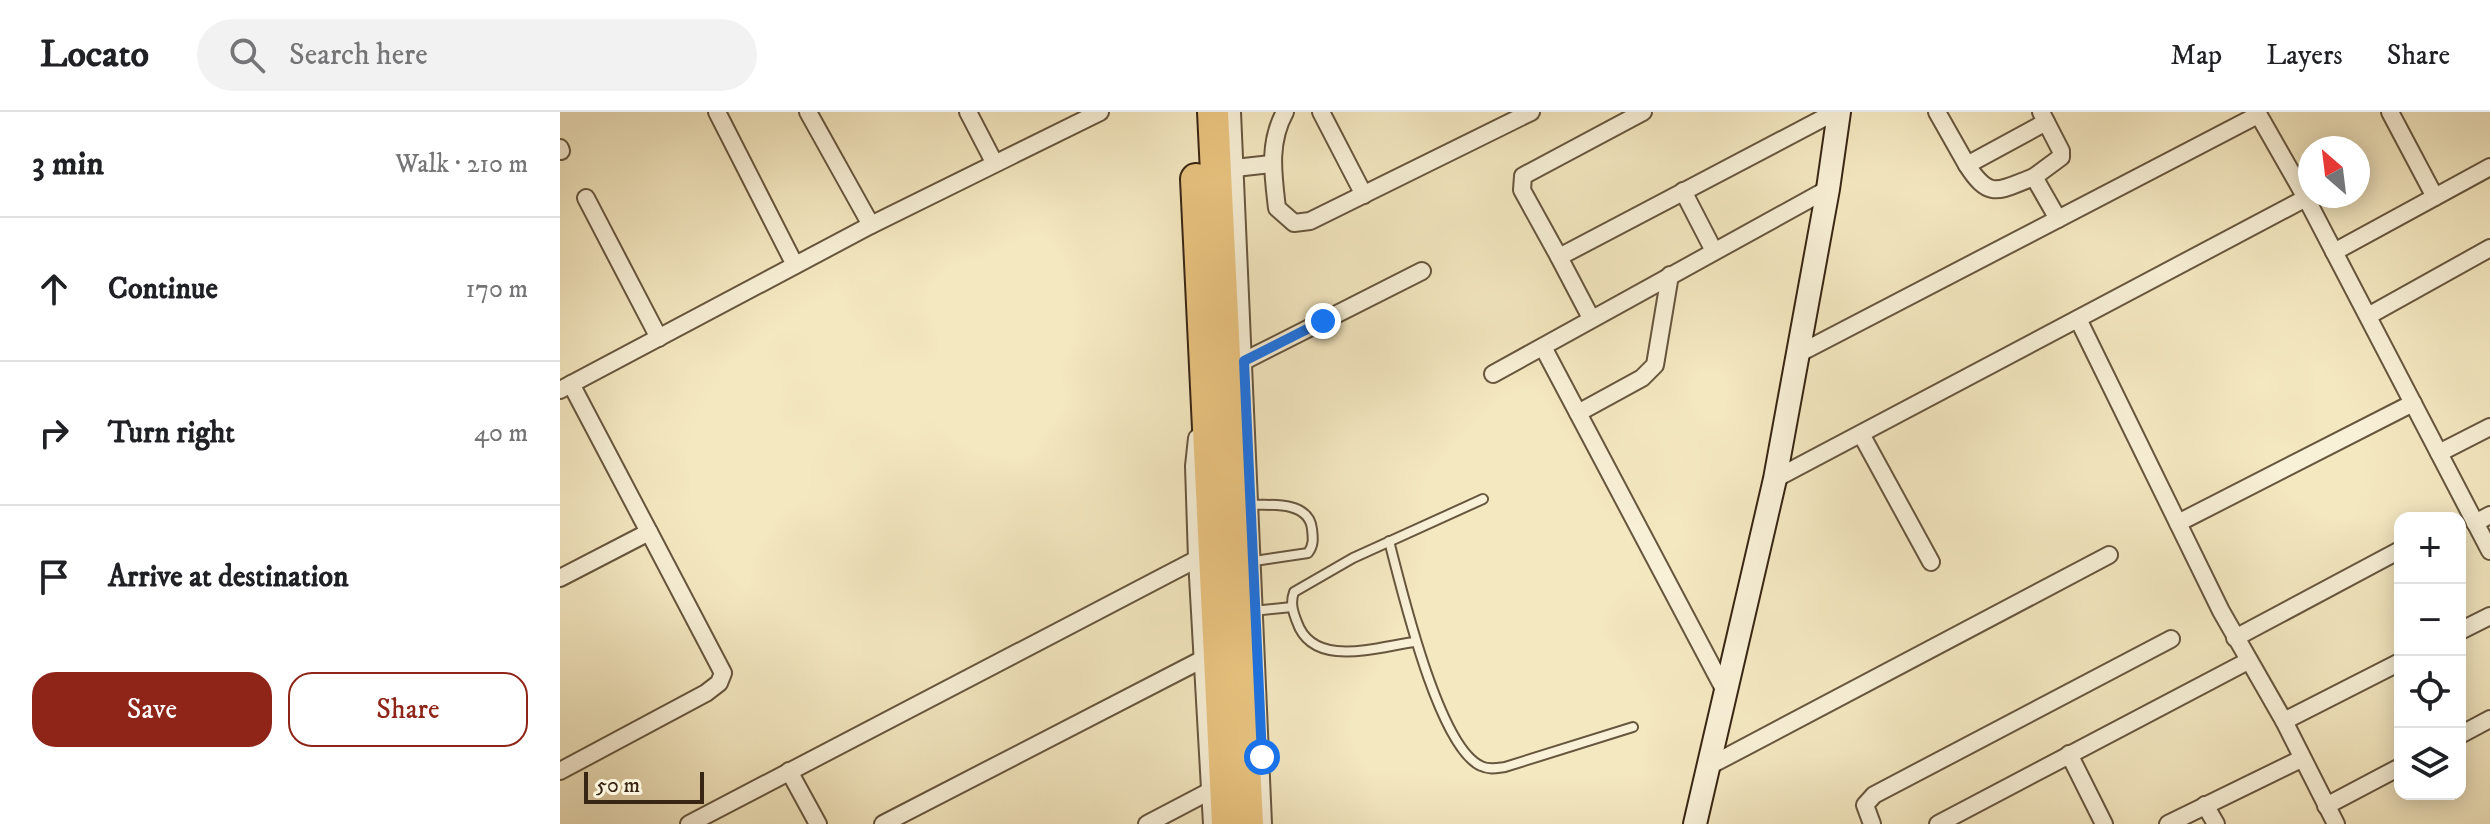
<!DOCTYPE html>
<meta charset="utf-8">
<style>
body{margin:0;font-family:"IM FELL DW Pica",serif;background:#f2f2f2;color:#202124}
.controls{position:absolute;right:24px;bottom:24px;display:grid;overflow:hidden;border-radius:16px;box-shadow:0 4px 20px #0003}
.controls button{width:72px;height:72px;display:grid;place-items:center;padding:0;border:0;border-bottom:2px solid #e0e0e0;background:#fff;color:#202124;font:40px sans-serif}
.compass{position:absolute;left:1738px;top:24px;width:72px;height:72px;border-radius:50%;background:#fff;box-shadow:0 4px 20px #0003;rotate:332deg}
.scale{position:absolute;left:24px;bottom:20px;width:120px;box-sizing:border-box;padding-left:8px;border:4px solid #382513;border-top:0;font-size:22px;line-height:28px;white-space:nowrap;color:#382513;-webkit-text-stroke:6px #f8f0d7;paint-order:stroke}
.stop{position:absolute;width:24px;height:24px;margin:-18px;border:6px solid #1a73e8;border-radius:50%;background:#fff}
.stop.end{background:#1a73e8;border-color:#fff;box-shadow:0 2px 8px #0008}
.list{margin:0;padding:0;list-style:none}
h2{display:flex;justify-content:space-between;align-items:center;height:104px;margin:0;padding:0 32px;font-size:34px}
h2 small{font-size:26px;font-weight:400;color:#757577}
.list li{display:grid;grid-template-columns:52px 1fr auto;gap:24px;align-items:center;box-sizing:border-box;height:144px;padding:0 32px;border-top:2px solid #e0e0e0}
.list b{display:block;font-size:30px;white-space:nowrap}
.list em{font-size:26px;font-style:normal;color:#757577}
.actions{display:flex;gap:16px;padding:24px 32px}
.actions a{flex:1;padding:18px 0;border:2px solid #8f2418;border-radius:24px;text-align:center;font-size:28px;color:#8f2418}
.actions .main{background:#8f2418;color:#fff}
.icon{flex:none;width:44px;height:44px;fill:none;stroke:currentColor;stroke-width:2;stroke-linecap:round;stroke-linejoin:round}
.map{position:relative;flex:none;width:1930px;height:712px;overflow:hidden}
header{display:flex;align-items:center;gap:48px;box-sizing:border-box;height:112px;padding:0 40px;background:#fff;border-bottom:2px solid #e0e0e0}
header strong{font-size:38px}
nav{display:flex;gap:44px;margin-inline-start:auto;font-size:28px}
.search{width:560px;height:72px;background:#f2f2f2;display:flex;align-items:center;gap:20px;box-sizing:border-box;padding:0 28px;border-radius:44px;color:#757577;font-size:30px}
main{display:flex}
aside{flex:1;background:#fff}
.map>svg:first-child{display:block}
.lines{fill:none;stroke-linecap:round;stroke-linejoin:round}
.lane-casing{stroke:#67563e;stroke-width:12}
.street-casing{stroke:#67563e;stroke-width:20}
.secondary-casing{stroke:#382513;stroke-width:26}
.highway-casing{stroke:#382513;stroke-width:34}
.lane{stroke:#f8f0d7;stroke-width:8}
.street{stroke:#f8f0d7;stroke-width:16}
.secondary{stroke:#f8f0d7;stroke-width:22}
.highway{stroke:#eac480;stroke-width:30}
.route{stroke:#1a73e8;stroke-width:10}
</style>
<header>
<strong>Locato</strong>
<div class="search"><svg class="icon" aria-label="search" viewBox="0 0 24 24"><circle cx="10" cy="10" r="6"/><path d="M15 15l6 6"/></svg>Search here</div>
<nav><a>Map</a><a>Layers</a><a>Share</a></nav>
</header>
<main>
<aside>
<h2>3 min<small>Walk · 210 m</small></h2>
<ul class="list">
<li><svg class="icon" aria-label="ahead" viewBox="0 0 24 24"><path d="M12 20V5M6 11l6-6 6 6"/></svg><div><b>Continue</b></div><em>170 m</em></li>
<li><svg class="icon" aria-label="right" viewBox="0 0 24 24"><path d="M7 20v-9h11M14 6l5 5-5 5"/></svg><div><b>Turn right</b></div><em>40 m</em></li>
<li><svg class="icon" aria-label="arrive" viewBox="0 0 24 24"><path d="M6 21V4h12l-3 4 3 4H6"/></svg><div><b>Arrive at destination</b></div></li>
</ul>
<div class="actions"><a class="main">Save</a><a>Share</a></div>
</aside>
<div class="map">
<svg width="1930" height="712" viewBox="0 0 1930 712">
<rect width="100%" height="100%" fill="#f4e8c1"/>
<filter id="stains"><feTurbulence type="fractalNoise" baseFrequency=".0025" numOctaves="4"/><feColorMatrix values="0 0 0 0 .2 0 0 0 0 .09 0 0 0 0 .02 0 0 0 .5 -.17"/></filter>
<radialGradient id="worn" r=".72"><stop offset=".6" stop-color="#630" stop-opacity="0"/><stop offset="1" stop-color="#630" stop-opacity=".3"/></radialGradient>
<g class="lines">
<!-- lane casing -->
<g class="lane-casing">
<g id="lane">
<path d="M 687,393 C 708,393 749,388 752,417 C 753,426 754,433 748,441 L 694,449"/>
<path d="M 829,429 C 841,474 878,635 921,654 C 929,658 937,656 945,655 L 1073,615"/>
<polyline points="693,499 732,495"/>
<path d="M 854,530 C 817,535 753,557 737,510 C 733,500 730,491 734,480 L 793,446 L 923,387"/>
</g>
</g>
<!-- street casing -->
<g class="street-casing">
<g id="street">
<polyline points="157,0 235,153"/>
<polyline points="248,0 311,113"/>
<polyline points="408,0 434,50"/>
<polyline points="672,0 703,712"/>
<path d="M 725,0 C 708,31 713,62 717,96 L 734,111 L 750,109 L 971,0"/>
<polyline points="761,0 804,83"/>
<polyline points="1377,0 1407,53 1486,10"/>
<polyline points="1697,0 1746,86 1930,439"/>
<polyline points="1830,0 1875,85"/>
<polyline points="0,36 1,39"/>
<path d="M 1407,53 C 1430,89 1439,78 1474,65 L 1498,107"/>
<polyline points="675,56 711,52"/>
<polyline points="1474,65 1501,45 1501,39 1481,0"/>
<polyline points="1123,79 1154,139"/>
<polyline points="26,86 99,226"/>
<polyline points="1774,140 1930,55"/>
<polyline points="999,145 962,78 963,64 1083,0"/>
<polyline points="1808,204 1930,136"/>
<polyline points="1031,206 999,145 1275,0"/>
<polyline points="1518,207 1661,499 1724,609 1776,712"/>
<polyline points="983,235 1164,577"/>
<polyline points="1240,241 1698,3"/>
<polyline points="684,249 862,159"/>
<polyline points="933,262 1268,77"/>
<polyline points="0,278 311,113 540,0"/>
<polyline points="1018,301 1082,266 1095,253 1110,163"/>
<polyline points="1301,322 1371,450"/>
<polyline points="637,326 634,354 637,447 652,712"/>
<polyline points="1879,341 1930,315"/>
<polyline points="1215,367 1746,86"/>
<polyline points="1618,411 1853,291"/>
<polyline points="1915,411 1930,403"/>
<polyline points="0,466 89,420 11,272"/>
<polyline points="1900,519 1930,504"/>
<polyline points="1675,526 1840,438"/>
<polyline points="1724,609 1840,550"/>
<polyline points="1900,623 1930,607"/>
<polyline points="1509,642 1544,712"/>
<polyline points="1151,653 1549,443"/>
<polyline points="0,659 146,581 159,571 163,561 89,420"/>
<polyline points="229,659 258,712"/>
<polyline points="1645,693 1656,712"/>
<polyline points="1766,694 1840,655"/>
<polyline points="129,712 637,447"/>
<polyline points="323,712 643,547"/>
<polyline points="587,712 650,679"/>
<polyline points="1312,712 1305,693 1314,683 1611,527"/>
<polyline points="1378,712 1688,549"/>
<polyline points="1608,712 1741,647"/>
</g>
</g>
<!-- secondary casing -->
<g class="secondary-casing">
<polyline id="secondary" points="1135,712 1215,367 1268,77 1279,0"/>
</g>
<!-- highway casing -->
<g class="highway-casing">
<g id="highway">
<polyline points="653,0 688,712"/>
<polyline points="636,67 667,712"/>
</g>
</g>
<!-- lane -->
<use href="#lane" class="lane"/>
<!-- street -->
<use href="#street" class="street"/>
<!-- secondary -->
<use href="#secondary" class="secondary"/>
<!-- highway -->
<use href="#highway" class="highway"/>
</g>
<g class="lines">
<!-- route -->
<polyline class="route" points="702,645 684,249 763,209"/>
</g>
<rect width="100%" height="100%" filter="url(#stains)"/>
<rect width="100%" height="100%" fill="url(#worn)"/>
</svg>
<div class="controls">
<button>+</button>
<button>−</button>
<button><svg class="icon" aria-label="locate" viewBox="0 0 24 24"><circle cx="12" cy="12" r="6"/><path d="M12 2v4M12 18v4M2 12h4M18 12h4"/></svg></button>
<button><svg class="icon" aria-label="layers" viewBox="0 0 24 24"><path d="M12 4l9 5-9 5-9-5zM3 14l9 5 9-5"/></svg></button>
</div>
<svg class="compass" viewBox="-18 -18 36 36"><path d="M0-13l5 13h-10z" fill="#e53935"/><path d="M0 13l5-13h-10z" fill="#757577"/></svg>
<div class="scale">50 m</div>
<div class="stop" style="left:702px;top:645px"></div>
<div class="stop end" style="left:763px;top:209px"></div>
</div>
</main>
